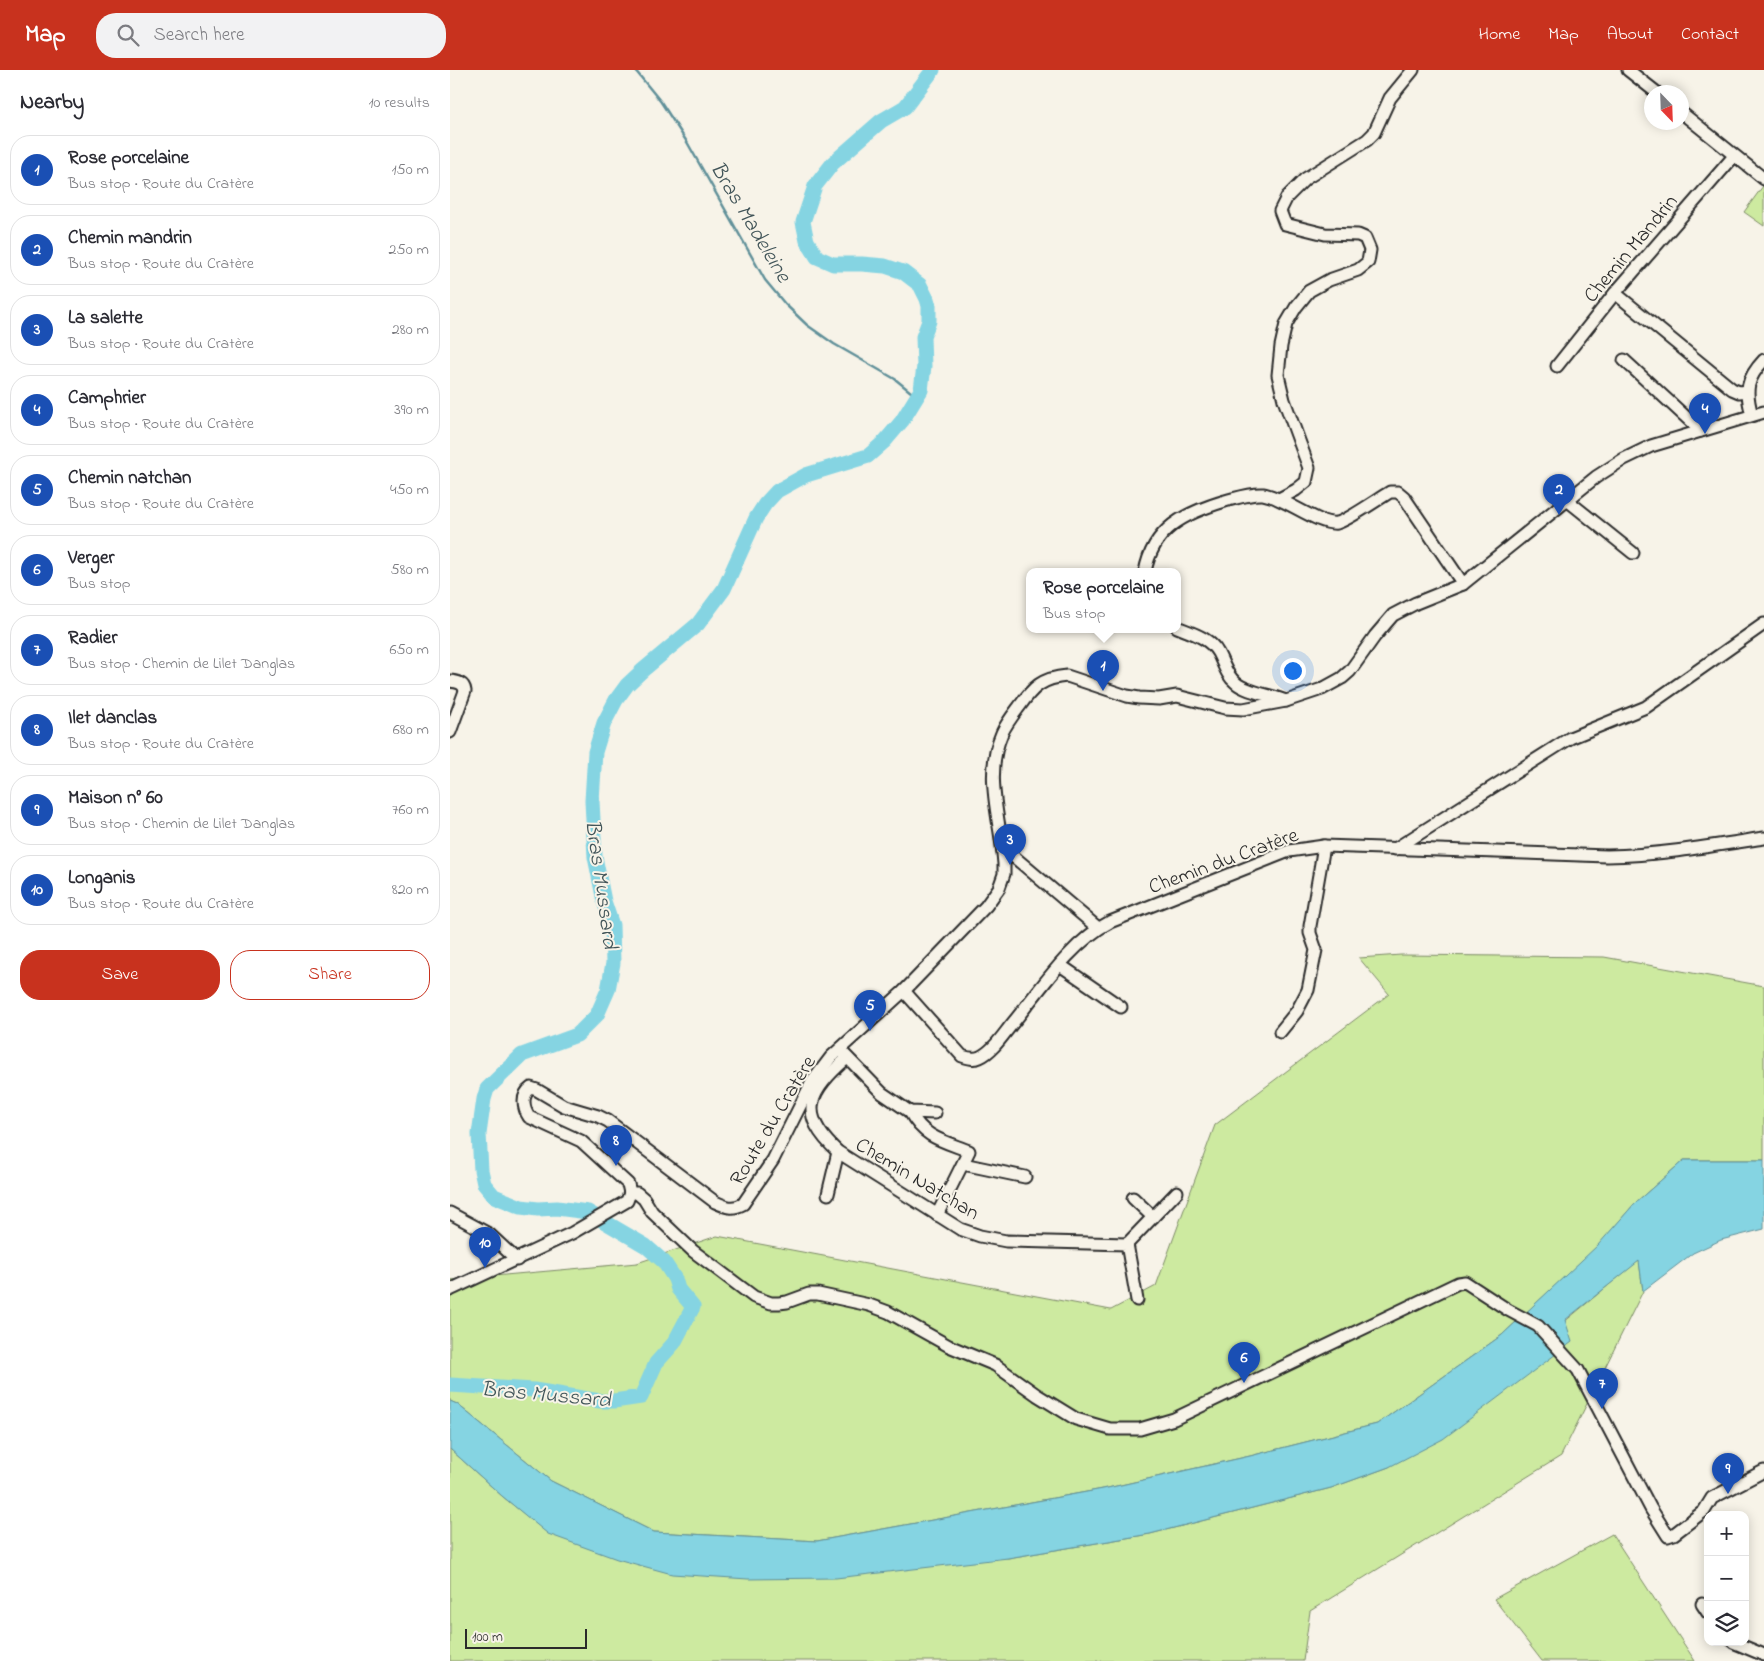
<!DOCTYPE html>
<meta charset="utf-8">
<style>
body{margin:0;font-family:"Indie Flower",sans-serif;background:#f2f2f3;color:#2b2b33}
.controls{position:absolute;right:15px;bottom:15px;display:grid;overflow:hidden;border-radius:10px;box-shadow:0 2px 12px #0003}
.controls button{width:45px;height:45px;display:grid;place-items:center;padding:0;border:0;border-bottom:1px solid #e1e1e2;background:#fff;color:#2b2b33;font:25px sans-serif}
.compass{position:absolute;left:1194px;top:15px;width:45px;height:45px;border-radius:50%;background:#fff;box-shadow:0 2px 12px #0003;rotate:157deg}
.scale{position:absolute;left:15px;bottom:12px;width:122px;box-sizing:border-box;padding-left:5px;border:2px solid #2b2b2b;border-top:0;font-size:14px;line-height:18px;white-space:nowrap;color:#2b2b2b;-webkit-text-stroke:4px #f7f3e8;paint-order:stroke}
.you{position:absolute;left:842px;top:600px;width:18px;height:18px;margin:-12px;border:4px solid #fff;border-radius:50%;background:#1a73e8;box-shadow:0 0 0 8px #1a73e833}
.badge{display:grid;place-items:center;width:32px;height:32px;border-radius:50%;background:#c8321e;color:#fff;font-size:16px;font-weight:700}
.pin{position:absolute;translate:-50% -41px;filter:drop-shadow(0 1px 2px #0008)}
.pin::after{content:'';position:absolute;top:26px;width:18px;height:15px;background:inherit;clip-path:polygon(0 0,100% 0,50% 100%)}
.popup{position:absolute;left:576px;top:498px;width:155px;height:65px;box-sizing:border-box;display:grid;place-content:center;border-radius:10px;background:#fff;filter:drop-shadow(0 1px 4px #0005);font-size:16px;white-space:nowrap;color:#7c7c81}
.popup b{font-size:19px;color:#2b2b33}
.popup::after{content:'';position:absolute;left:50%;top:100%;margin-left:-10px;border:10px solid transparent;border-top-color:#fff}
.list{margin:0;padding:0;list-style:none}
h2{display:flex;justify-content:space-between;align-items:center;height:65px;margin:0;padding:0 20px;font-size:21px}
h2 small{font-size:16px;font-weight:400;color:#7c7c81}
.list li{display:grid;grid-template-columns:32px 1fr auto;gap:15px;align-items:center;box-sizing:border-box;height:70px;margin:0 10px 10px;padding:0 10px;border:1px solid #e1e1e2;border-radius:20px}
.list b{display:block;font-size:19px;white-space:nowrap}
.list p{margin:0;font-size:16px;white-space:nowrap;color:#7c7c81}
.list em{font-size:16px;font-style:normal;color:#7c7c81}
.actions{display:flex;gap:10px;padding:15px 20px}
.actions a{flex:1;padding:11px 0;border:1px solid #c8321e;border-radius:20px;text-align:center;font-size:18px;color:#c8321e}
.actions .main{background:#c8321e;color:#fff}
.icon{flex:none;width:28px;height:28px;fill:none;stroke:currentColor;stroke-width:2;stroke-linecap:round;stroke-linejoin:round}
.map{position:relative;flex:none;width:1314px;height:1591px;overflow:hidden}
header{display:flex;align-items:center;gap:30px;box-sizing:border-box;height:70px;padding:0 25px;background:#c8321e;color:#fff}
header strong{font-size:24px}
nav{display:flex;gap:28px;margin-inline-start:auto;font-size:18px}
.search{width:350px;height:45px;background:#f2f2f3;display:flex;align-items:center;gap:12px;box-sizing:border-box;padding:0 18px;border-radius:20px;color:#7c7c81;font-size:19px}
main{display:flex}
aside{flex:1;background:#fff}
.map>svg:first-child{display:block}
.green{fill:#cdeaa0;stroke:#7c8a66}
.water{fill:#85d4e2;stroke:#619099}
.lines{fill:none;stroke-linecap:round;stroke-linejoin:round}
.stream{stroke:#619099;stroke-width:2.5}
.river{stroke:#85d4e2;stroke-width:15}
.minor-casing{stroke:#2b2b2b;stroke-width:15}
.minor{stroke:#f7f3e8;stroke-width:11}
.labels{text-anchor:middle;stroke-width:4;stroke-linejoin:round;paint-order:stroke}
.street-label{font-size:21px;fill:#2b2b2b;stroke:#f7f3e8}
.water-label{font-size:22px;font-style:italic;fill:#425559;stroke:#f7f3e8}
</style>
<header>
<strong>Map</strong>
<div class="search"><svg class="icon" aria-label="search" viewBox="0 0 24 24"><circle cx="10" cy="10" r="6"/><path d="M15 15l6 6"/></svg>Search here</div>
<nav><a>Home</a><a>Map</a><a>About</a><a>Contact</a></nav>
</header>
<main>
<aside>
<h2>Nearby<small>10 results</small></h2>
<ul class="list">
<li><span class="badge" style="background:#1a4fb4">1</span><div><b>Rose porcelaine</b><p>Bus stop · Route du Cratère</p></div><em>150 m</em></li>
<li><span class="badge" style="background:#1a4fb4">2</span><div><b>Chemin mandrin</b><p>Bus stop · Route du Cratère</p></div><em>250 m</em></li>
<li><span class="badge" style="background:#1a4fb4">3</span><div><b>La salette</b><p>Bus stop · Route du Cratère</p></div><em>280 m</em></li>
<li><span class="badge" style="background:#1a4fb4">4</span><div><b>Camphrier</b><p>Bus stop · Route du Cratère</p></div><em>390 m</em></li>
<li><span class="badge" style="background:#1a4fb4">5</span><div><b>Chemin natchan</b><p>Bus stop · Route du Cratère</p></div><em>450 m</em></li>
<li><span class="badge" style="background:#1a4fb4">6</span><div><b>Verger</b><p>Bus stop</p></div><em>580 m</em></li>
<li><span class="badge" style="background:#1a4fb4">7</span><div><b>Radier</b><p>Bus stop · Chemin de Lilet Danglas</p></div><em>650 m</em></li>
<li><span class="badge" style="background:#1a4fb4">8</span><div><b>Ilet danclas</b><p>Bus stop · Route du Cratère</p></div><em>680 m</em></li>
<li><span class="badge" style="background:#1a4fb4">9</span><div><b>Maison n° 60</b><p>Bus stop · Chemin de Lilet Danglas</p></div><em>760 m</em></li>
<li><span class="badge" style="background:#1a4fb4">10</span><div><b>Longanis</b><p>Bus stop · Route du Cratère</p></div><em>820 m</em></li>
</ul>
<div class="actions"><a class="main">Save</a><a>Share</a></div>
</aside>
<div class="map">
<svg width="1314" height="1591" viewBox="0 0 1314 1591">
<rect width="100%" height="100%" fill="#f7f3e8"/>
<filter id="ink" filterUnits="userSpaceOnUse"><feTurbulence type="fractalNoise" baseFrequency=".02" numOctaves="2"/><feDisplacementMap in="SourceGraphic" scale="10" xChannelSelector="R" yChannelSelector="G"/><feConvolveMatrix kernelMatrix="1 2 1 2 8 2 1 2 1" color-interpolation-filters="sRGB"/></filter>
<g filter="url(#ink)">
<!-- green -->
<g class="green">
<polygon points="1313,116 1314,116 1314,156 1294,142"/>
<polygon points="951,885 1154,887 1314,916 1314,1090 1234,1090 1185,1133 1149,1175 1052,1265 927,1354 800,1386 653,1419 367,1471 204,1462 101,1411 7,1334 0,1331 0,1210 187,1193 267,1166 661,1240 706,1216 765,1055 939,924 909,888"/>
<polygon points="1189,1190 1193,1221 1111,1386 860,1541 853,1591 0,1591 0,1379 52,1426 99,1464 558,1488 700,1464 881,1418 939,1397"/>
<polygon points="1162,1464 1245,1591 1092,1591 1044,1529"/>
</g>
<!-- water -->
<polygon class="water" points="1234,1090 1314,1090 1314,1159 1271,1170 1243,1183 1193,1221 1189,1191 1115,1250 1122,1272 993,1369 939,1397 881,1418 700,1464 558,1488 386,1508 298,1509 222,1504 167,1489 98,1464 52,1426 0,1379 0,1331 7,1334 101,1411 204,1462 367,1471 653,1419 800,1386 927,1354 1052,1265 1148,1175 1185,1133"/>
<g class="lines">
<!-- stream -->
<polyline class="stream" points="185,0 211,32 237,72 315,210 335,234 357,255 384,274 445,309 467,327"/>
<!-- river -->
<polyline class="river" points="0,1315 84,1320 150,1331 164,1331 191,1327 206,1293 224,1273 243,1237 228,1219 225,1209 214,1192 196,1176 138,1142 107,1138 88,1139 71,1137 44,1126 34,1114 31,1100 29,1064 34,1029 37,1019 72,985 127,965 147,945 158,920 163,893 162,855 154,831 145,787 142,731 145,682 154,653 166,630 177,615 193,600 248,554 274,519 306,448 315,434 327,421 356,405 418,386 435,371 452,351 471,320 474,296 473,267 479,251 479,236 477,229 470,215 453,202 435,196 412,194 383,194 367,187 357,171 353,152 365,116 383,93 431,51 455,37 483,0"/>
<!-- minor casing -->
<g class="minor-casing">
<g id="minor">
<polyline points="1178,0 1206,22"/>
<polyline points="1232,43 1314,109"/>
<polyline points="1165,223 1282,319 1289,322 1297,321"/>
<polyline points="1174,290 1251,361"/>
<polyline points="1107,296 1165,223 1284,86"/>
<path d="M 1302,345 C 1295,321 1296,309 1314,290"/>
<polyline points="829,429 846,420 856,412 859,398 834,330 828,305 831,276 836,254 846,237 859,221 879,210 908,200 918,192 920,180 915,168 908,165 875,164 835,154 830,141 837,127 855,109 917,70 924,63 940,28 963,0"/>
<polyline points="1117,430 1183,483"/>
<path d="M 695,502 C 703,458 735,443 775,431 C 787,428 800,423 813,424 C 834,427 869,456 887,453 C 897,451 928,429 940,422 L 948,422 L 954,427 L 1013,514"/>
<path d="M 727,557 C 742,563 760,568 768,583 C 774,594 776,605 786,613 C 796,622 822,625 836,631"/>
<path d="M 0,611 C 8,612 14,613 15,621 L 0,662"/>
<polyline points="945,779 1120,668 1196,637 1314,554"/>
<polyline points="553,781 557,781 648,858"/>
<polyline points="610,895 671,937"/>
<path d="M 454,921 L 512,986 C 518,988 524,990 530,987 C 543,981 553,965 562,954 C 590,920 621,872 660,852 L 839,781 L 874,776 L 1157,786 C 1210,785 1262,776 1314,768"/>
<polyline points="830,962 847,941 858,920 866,880 860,863 860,856 874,776"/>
<polyline points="393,983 432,1023 460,1042 485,1043"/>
<path d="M 397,988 C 359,1022 346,1043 388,1082 L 510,1159 L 530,1166 L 556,1171 L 677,1174 L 687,1230"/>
<path d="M 460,1042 C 474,1068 493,1071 519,1081 L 487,1145"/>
<polyline points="513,1094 575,1107"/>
<path d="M 180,1123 L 178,1114 L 131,1071 L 79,1047 C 73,1038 71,1025 81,1018 L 87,1020 L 114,1036 L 148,1046 L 158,1051 L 265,1132 C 276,1137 282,1140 293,1134 L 323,1090 L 362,1012 L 381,987 L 454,921 L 536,836 L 549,818 L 554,804 L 554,794 C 551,750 533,706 552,663 C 556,654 563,645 569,637 C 583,617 592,608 617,606 L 677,626 L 689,628 L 709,629 L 727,626 L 775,638 L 793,639 L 836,631 L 872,619 L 892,608 L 900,601 L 925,566 L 943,545 L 966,533 L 1013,514 L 1146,407 L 1174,389 L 1201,376 L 1314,342"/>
<polyline points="180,1123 187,1123 194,1129 202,1142 243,1181 304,1227 321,1233 329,1233 337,1232 359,1224 368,1224 419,1235 438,1242 499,1276 545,1295 587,1325 626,1349 660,1359 690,1359 724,1349 1008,1213 1015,1212 1058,1240 1088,1256 1128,1300 1201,1439 1218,1466 1224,1464 1254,1441 1262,1428 1314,1401"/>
<polyline points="378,1124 388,1082"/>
<polyline points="683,1128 703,1147"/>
<polyline points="0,1143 39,1164 67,1190"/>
<polyline points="677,1174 727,1122"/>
<polyline points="0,1220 122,1163 177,1131 180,1123"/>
<polyline points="1252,1534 1258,1543"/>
<polyline points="1283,1572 1314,1585"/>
</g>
</g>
<!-- minor -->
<use href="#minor" class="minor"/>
</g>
</g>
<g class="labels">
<!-- street labels -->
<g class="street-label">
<text transform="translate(1180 178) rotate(-50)" y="7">Chemin Mandrin</text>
<text transform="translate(773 790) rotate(-20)" y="7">Chemin du Cratère</text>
<text transform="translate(322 1050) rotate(-59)" y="7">Route du Cratère</text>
<text transform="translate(468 1108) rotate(31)" y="7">Chemin Natchan</text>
</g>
<!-- water labels -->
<g class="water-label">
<text transform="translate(302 151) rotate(59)" y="8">Bras Madeleine</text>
<text transform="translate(153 814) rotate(82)" y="8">Bras Mussard</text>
<text transform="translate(96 1323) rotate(5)" y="8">Bras Mussard</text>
</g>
</g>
</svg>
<div class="controls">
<button>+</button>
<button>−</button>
<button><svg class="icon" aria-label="layers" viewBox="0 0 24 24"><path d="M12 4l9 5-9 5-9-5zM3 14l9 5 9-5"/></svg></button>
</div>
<svg class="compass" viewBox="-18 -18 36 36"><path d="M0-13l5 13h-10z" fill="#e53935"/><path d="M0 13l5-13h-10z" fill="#7c7c81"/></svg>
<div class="scale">100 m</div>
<div class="you"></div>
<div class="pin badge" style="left:653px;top:621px;background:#1a4fb4">1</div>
<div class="popup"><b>Rose porcelaine</b>Bus stop</div>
<div class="pin badge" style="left:1109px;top:445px;background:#1a4fb4">2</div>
<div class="pin badge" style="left:560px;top:795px;background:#1a4fb4">3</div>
<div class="pin badge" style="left:1255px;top:364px;background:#1a4fb4">4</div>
<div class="pin badge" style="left:420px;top:961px;background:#1a4fb4">5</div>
<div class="pin badge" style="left:794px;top:1313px;background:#1a4fb4">6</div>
<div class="pin badge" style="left:1152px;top:1339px;background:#1a4fb4">7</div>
<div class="pin badge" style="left:166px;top:1096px;background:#1a4fb4">8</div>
<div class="pin badge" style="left:1278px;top:1424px;background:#1a4fb4">9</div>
<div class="pin badge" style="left:35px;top:1198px;background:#1a4fb4">10</div>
</div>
</main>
